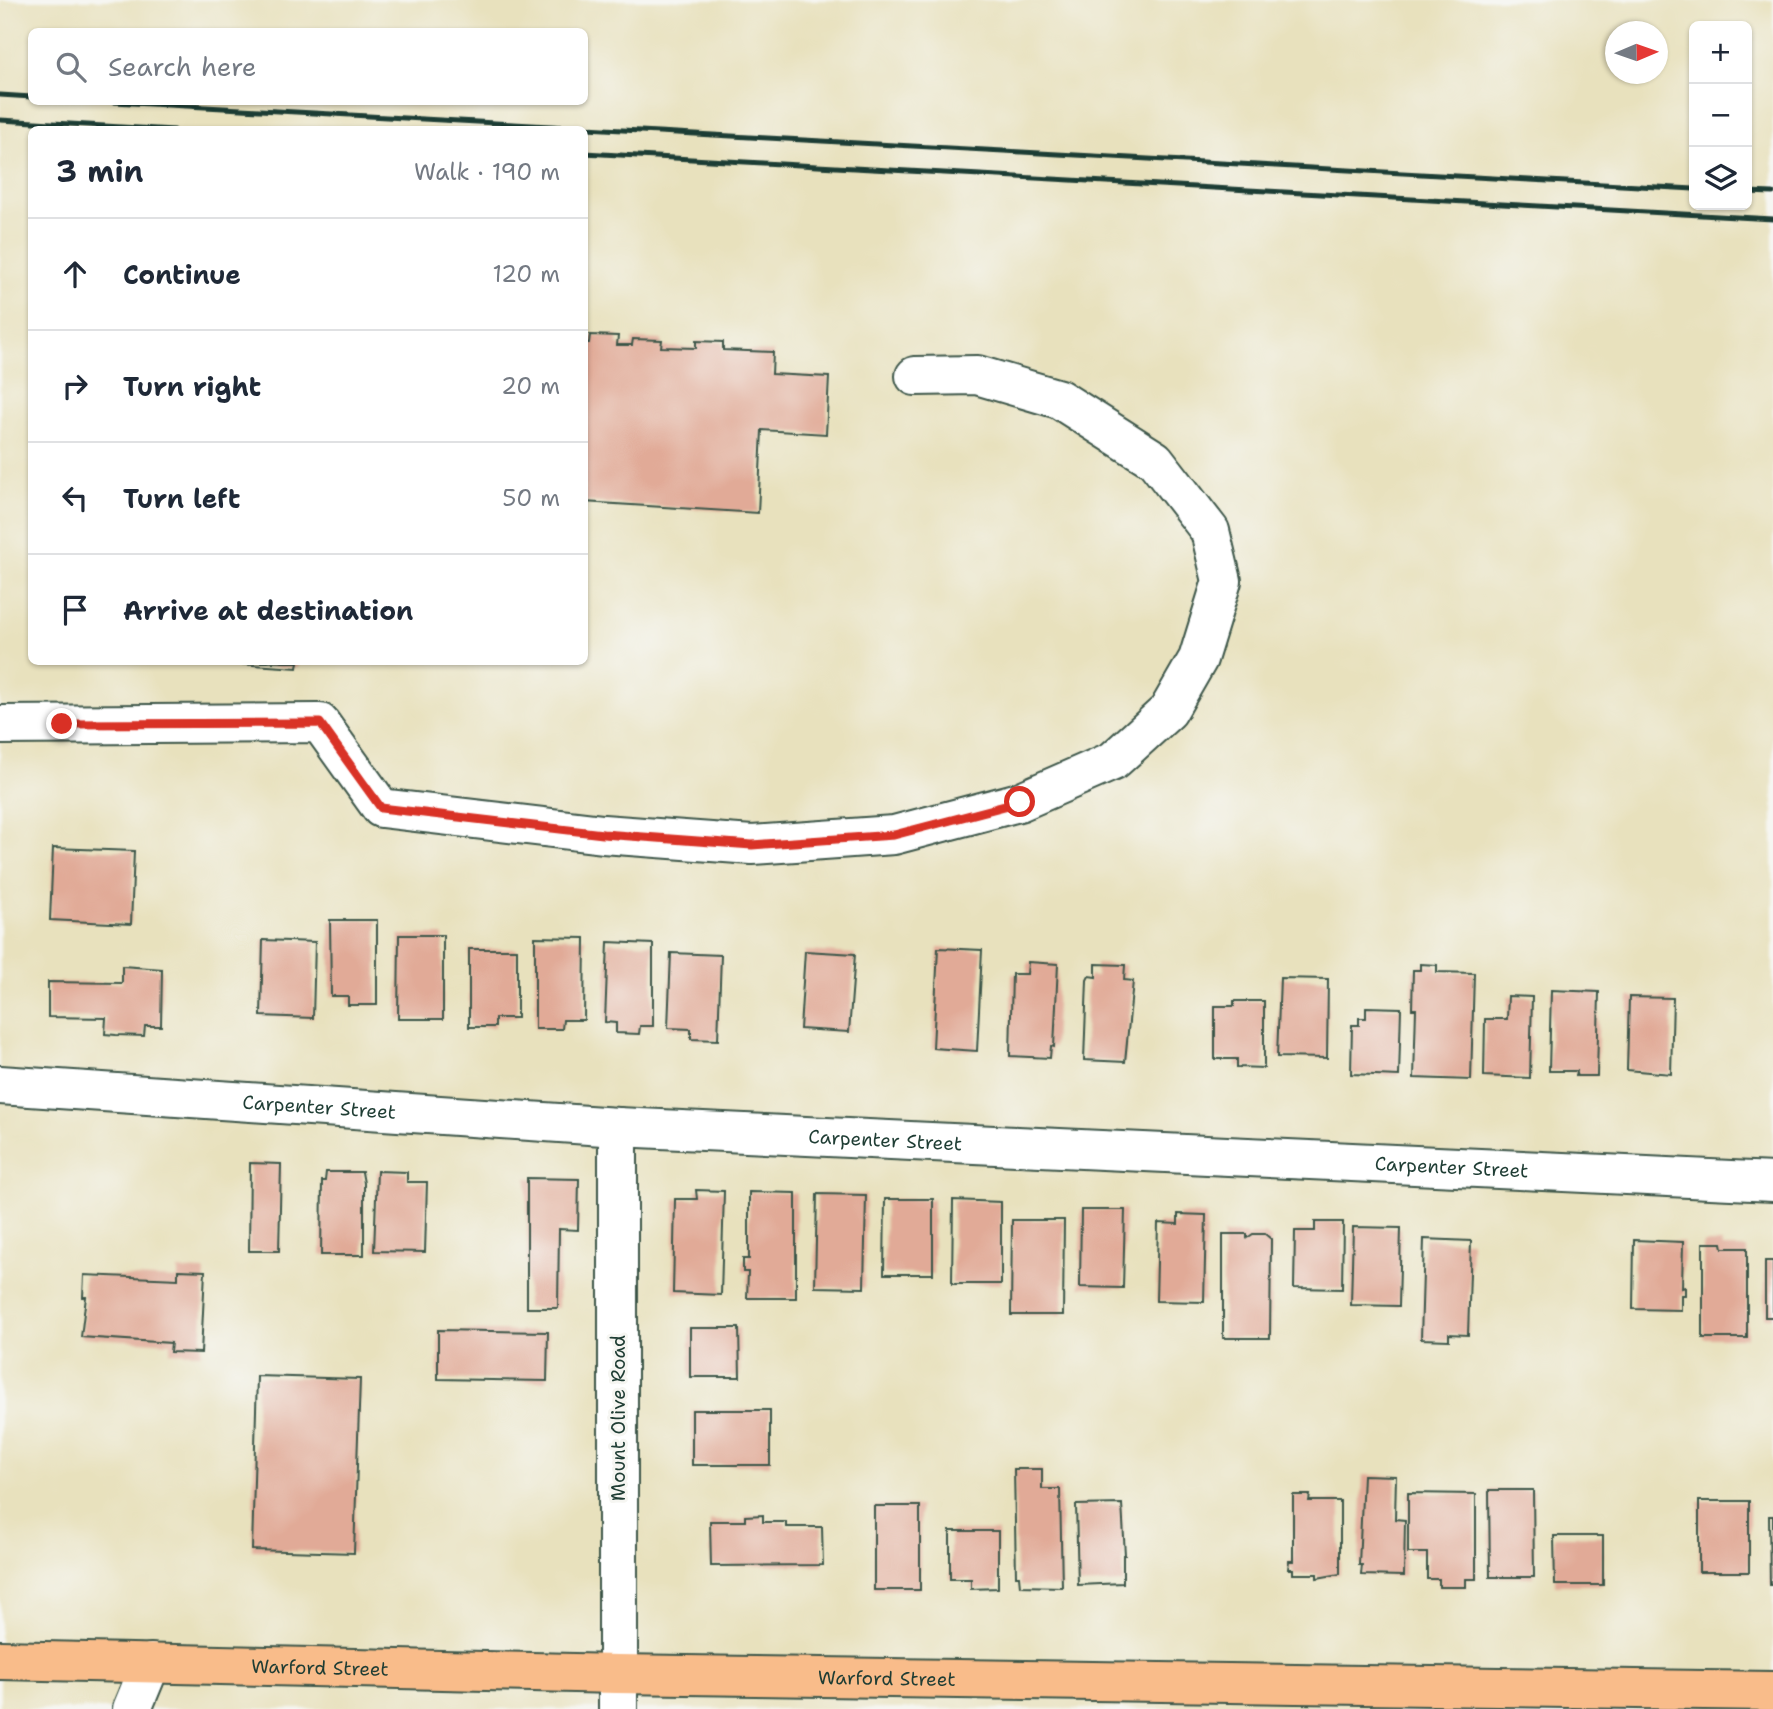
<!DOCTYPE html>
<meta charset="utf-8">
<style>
body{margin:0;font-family:"Shantell Sans",sans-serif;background:#f6f6f7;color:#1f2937}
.controls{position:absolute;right:21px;top:21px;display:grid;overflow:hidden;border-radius:10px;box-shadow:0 2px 5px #0004}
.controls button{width:63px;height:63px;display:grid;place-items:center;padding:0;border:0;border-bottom:2px solid #e0e1e3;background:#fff;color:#1f2937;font:35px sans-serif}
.compass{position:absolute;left:1605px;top:21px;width:63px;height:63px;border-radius:50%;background:#fff;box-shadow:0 2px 5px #0004;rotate:88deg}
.stop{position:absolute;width:21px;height:21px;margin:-16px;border:5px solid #d93025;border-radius:50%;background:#fff}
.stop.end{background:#d93025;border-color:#fff;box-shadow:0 2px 7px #0008}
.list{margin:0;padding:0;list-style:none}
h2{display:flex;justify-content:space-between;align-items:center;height:91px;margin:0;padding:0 28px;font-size:30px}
h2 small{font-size:23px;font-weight:400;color:#747a83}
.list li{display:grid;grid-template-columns:46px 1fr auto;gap:21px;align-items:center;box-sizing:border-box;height:112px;padding:0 28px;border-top:2px solid #e0e1e3}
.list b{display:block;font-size:26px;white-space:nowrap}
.list em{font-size:23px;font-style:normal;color:#747a83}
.icon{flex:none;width:38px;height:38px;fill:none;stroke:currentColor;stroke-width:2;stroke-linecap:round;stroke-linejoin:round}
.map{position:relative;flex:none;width:1773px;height:1709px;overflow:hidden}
.search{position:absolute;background:#fff;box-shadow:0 2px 5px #0004;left:28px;top:28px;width:560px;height:77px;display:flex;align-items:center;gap:18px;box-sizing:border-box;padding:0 24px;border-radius:10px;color:#747a83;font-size:26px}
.panel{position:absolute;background:#fff;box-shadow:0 2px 5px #0004;left:28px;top:126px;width:560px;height:539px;border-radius:10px}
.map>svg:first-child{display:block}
.building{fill:#e1aa97}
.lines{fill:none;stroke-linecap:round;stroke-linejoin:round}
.minor-casing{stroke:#3d5649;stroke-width:42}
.major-casing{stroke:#3d5649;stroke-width:42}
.minor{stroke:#fff;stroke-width:38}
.major{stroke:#f9bc8a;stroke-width:38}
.rail{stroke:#1f3d34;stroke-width:5}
.route{stroke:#d93025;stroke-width:9}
.labels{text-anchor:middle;stroke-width:6;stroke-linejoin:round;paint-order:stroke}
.street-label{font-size:19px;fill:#1f3d34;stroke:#f6f6f2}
</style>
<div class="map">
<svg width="1773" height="1709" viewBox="0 0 1773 1709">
<rect width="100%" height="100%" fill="#f6f6f2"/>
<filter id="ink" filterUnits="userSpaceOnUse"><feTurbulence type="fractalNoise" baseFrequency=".0143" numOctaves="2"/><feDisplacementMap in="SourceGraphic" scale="14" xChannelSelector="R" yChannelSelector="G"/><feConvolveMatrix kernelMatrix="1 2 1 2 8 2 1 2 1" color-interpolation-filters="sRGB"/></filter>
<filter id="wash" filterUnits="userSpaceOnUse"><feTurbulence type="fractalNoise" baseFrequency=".00686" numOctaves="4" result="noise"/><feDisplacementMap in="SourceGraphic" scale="28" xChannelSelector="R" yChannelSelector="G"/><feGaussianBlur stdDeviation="1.57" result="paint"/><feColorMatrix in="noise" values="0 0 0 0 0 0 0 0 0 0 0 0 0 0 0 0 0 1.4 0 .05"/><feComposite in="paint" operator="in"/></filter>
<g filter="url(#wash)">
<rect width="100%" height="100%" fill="#e8e1bd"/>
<g id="blocks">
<!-- building -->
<g class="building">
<polygon points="590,335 618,336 617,345 632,345 633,339 662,340 661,347 696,348 696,341 723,342 723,350 773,352 772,374 829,377 826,434 762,430 758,513 584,502 584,343 589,343"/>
<polygon points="208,662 298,662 297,668"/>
<polygon points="53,848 134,851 131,924 50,920"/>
<polygon points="330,920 377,920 377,1005 348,1005 348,996 331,996"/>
<polygon points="399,935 443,935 443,1019 398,1019"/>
<polygon points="535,937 585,938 584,1020 563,1020 562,1029 535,1029"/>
<polygon points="263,940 315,942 313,1018 261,1016"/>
<polygon points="608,942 653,944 653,1026 640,1026 639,1034 616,1033 616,1023 605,1022"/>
<polygon points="938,948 982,950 977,1051 933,1048"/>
<polygon points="469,949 517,949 517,1018 495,1018 495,1027 469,1027"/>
<polygon points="805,951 855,954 849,1032 800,1029"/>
<polygon points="671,953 721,955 718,1040 691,1039 691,1029 668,1028"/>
<polygon points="1028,962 1058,964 1054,1047 1051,1046 1050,1058 1010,1056 1012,974 1027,974"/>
<polygon points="1096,964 1125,965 1124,980 1133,981 1125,1062 1084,1060 1087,980 1089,976 1096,977"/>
<polygon points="1420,964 1437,965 1437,972 1474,973 1471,1080 1414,1078 1416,1009 1412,1009 1413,970 1420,970"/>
<polygon points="122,966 162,969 161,1026 145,1026 144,1036 116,1035 105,1034 106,1018 48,1017 48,982 122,983"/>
<polygon points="1280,978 1328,979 1327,1058 1277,1057"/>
<polygon points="1551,990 1599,992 1597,1076 1576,1076 1577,1071 1549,1071"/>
<polygon points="1508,996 1532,997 1530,1078 1484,1076 1485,1019 1507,1019"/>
<polygon points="1629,997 1673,998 1671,1074 1627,1070"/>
<polygon points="1234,1001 1264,1001 1264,1068 1237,1067 1237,1059 1215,1059 1215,1006 1234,1006"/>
<polygon points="1366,1007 1401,1008 1399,1076 1351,1074 1352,1025 1359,1025 1359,1018 1366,1018"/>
<polygon points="250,1163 281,1164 279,1251 249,1251"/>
<polygon points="377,1171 407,1172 407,1182 427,1182 425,1252 374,1251"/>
<polygon points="326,1172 362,1172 364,1183 364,1255 321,1255 322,1181 325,1181"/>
<polygon points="527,1178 579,1179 578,1230 559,1229 558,1308 527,1308"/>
<polygon points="696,1190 724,1191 721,1295 673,1293 675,1199 697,1199"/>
<polygon points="749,1192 796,1193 796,1298 747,1298 748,1272 743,1272 743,1259 749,1259"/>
<polygon points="817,1194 866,1195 864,1288 815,1287"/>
<polygon points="885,1199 933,1199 933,1274 884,1274"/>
<polygon points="953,1200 1001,1202 1001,1284 952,1284"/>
<polygon points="1081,1210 1125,1210 1123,1288 1080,1287"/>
<polygon points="1178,1214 1206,1215 1204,1302 1156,1301 1158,1223 1178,1224"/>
<polygon points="1012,1220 1064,1220 1063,1315 1011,1315"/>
<polygon points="1315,1222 1343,1222 1342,1289 1294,1288 1295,1231 1315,1231"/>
<polygon points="1353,1227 1401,1228 1399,1306 1351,1305"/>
<polygon points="1223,1234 1247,1234 1247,1238 1253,1234 1265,1234 1271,1239 1270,1338 1223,1338"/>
<polygon points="1424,1239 1471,1241 1468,1335 1449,1334 1449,1340 1421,1339"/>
<polygon points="1634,1240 1683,1242 1682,1288 1685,1287 1685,1295 1681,1295 1681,1310 1633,1309"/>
<polygon points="1703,1243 1722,1243 1723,1248 1747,1248 1747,1338 1703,1338"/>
<rect x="1765" y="1261" width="8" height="56"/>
<polygon points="178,1270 205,1271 201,1353 170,1352 171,1343 81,1337 86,1297 83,1297 84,1275 178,1279"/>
<polygon points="690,1328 739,1328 740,1377 690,1377"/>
<polygon points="438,1330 548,1332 547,1381 438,1379"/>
<polygon points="257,1376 360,1379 354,1553 252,1550"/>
<rect x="692" y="1410" width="78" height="55"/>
<polygon points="1014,1469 1042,1469 1042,1489 1060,1489 1062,1587 1020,1586 1019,1576 1016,1576"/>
<polygon points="1363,1475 1396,1476 1395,1519 1405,1520 1404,1576 1361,1575 1362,1565 1359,1565"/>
<polygon points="1489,1490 1533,1490 1534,1577 1490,1577"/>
<polygon points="1408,1493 1476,1494 1476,1579 1466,1579 1466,1587 1439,1587 1439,1579 1427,1579 1427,1553 1408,1553"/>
<polygon points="1293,1495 1310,1495 1309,1501 1340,1501 1340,1574 1317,1578 1317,1574 1293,1574 1293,1569 1288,1569 1289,1561 1293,1561"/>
<rect x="1699" y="1501" width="50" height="71"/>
<polygon points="1122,1504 1125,1555 1123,1555 1123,1583 1078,1585 1076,1505"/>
<rect x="874" y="1506" width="46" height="84"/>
<polygon points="763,1515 763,1522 786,1522 786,1527 822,1527 823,1565 711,1566 710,1521 745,1521 745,1516"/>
<polygon points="1769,1516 1773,1516 1773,1585 1770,1585"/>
<polygon points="950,1531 998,1531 998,1588 971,1589 971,1579 950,1579"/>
<polygon points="1554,1536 1603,1536 1603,1585 1555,1585"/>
</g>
</g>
</g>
<g filter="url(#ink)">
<use href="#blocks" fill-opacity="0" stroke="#3d5649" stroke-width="2"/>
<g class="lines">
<!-- minor casing -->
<g class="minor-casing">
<g id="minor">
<polyline points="0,725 320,723 381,808 603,834 752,845 894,835 1019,802 1113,761 1168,711 1198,659 1222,581 1210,531 1155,460 1059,399 977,375 915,376"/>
<path id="s1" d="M 0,1085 L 618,1127 L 1773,1182"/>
<polyline points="132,1709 151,1663"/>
<polyline points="618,1709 618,1127"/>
</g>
</g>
<!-- major casing -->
<g class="major-casing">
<g id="major">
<path id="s2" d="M 0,1660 L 617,1674 L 1773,1691"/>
</g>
</g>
<!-- minor -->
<use href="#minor" class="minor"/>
<!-- major -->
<use href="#major" class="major"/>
<!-- rail -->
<g class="rail">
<polyline points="0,95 32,97"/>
<polyline points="114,102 1694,189"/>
<polyline points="0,120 174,130"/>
<polyline points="584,153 1773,219"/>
<polyline points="1747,192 1773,193"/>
</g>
</g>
</g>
<g class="lines" filter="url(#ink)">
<!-- route -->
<polyline class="route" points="62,724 320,723 381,808 603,834 752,845 894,835 1020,802"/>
</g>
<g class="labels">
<!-- street labels -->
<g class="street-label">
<text dy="7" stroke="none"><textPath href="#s1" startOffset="320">Carpenter Street</textPath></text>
<text dy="7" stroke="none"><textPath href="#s1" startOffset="887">Carpenter Street</textPath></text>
<text dy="7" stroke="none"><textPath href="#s1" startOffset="1454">Carpenter Street</textPath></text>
<text transform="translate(618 1418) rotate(-90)" y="7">Mount Olive Road</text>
<text dy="7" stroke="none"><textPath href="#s2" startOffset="320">Warford Street</textPath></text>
<text dy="7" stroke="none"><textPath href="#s2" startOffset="887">Warford Street</textPath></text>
</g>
</g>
</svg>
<div class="controls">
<button>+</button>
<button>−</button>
<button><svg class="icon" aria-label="layers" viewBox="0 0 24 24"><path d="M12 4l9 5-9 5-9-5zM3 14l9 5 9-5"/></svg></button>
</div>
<svg class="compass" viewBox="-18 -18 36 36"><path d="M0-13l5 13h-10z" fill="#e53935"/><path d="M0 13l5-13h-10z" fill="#747a83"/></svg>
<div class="stop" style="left:1020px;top:802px"></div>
<div class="stop end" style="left:62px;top:724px"></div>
<div class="search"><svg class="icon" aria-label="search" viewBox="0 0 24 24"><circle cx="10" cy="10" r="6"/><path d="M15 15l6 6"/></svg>Search here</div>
<section class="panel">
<h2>3 min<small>Walk · 190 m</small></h2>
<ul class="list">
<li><svg class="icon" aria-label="ahead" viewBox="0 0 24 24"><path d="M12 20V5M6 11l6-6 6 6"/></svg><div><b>Continue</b></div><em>120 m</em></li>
<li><svg class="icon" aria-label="right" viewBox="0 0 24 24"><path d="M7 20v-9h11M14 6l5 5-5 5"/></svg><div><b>Turn right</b></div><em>20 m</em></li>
<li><svg class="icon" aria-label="left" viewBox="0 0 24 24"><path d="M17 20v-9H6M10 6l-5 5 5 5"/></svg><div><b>Turn left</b></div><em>50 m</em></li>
<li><svg class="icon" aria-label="arrive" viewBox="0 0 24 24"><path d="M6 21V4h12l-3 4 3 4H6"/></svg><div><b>Arrive at destination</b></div></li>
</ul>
</section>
</div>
